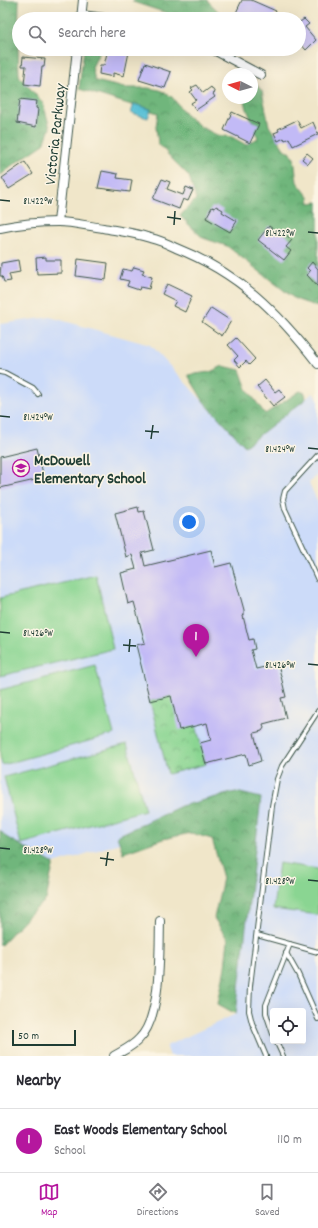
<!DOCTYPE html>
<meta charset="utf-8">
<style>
body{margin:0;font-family:Dekko,sans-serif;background:#f7f7f7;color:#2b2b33}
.controls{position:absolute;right:12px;bottom:12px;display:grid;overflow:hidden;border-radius:4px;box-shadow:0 4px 16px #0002}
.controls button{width:36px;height:36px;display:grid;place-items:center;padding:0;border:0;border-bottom:1px solid #e1e1e2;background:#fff;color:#2b2b33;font:20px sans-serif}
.compass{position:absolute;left:222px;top:68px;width:36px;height:36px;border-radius:50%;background:#fff;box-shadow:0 4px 16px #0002;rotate:276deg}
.scale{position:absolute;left:12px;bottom:10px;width:64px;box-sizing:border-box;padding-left:4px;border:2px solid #1f3d34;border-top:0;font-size:11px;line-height:14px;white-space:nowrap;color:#1f3d34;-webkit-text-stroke:3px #fcf5e5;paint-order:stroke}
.you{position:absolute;left:189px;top:522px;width:14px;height:14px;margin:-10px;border:3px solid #fff;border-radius:50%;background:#1a73e8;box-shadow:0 0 0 6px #1a73e833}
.badge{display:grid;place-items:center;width:26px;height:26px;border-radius:50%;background:#b5179e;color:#fff;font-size:13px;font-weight:700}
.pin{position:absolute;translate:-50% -33px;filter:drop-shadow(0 1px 2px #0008)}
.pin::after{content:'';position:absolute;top:21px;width:14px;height:12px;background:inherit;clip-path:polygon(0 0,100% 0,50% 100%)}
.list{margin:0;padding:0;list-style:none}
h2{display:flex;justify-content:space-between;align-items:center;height:52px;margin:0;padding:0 16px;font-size:17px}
h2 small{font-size:13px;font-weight:400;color:#7c7c81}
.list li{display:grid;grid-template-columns:26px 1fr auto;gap:12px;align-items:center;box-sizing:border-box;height:64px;padding:0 16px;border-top:1px solid #e1e1e2}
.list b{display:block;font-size:15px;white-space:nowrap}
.list p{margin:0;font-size:13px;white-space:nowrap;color:#7c7c81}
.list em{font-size:13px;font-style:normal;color:#7c7c81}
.icon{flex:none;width:22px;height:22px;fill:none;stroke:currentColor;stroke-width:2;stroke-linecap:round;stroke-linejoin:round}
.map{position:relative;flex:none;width:318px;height:1056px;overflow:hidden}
.search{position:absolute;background:#fff;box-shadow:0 4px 16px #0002;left:12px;right:12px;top:12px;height:44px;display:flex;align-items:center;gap:10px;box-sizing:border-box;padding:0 14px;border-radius:22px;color:#7c7c81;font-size:15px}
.sheet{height:116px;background:#fff}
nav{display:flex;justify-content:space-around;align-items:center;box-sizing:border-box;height:56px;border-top:1px solid #e1e1e2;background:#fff;font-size:11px;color:#7c7c81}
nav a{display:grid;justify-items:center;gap:2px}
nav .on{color:#b5179e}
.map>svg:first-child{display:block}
.built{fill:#ccdbf9;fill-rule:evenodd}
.green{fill:#8ad592;stroke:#548963}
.forest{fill:url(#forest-crowns);stroke:#477a58}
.park{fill:url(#park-crowns);stroke:#548963}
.water{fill:url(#water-ripples);stroke:#3c7e84}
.building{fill:#c2baf6}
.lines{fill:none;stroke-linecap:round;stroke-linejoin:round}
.service-casing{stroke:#3e564a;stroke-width:6}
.minor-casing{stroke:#3e564a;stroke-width:10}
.service{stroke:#fff;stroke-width:4}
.minor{stroke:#fff;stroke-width:8}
.ticks{fill:none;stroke:#1f3d34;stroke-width:1.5}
.labels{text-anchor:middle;stroke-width:3;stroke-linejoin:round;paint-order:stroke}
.street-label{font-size:16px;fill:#1f3d34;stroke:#fcf5e5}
.poi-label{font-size:16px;font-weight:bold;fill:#1f3d34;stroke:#fcf5e5;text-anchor:start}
.ticks-label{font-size:10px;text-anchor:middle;fill:#1f3d34;stroke:#fcf5e5;stroke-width:3;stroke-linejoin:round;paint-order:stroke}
</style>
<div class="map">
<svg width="318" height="1056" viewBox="0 0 318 1056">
<defs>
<pattern id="forest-crowns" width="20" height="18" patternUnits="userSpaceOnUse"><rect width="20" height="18" fill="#6fb67c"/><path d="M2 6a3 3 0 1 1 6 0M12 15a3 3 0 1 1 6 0" fill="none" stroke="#5b9566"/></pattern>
<pattern id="park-crowns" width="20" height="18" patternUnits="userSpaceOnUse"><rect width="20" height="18" fill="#8ad592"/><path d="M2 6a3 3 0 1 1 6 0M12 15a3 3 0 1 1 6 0" fill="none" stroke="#70ae78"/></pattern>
<pattern id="water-ripples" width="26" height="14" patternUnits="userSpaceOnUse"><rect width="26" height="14" fill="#58c0d5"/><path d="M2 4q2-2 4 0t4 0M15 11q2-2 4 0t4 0" fill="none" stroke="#489dae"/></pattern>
</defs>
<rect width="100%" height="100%" fill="#fcf5e5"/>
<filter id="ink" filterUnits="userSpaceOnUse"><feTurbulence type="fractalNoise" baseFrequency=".025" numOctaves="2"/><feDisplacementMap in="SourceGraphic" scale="8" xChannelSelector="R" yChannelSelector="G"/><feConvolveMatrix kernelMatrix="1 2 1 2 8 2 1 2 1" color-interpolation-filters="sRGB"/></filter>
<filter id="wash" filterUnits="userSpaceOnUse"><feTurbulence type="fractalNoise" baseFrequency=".012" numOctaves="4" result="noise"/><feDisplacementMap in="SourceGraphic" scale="16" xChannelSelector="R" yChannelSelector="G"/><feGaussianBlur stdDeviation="0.9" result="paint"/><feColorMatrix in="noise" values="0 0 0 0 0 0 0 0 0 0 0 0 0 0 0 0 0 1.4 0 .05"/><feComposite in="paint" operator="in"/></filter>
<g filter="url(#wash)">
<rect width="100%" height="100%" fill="#f0e6c9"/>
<!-- built -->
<path class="built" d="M 50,317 L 150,345 L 245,446 L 313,393 L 318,398 L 318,474 L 309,483 L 318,502 L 318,1056 L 170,1056 L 166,1046 L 236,1014 L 261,798 L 54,864 L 3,841 L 0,835 L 0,324 ZM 273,1011 L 303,1011 L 303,1041 L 273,1041 Z"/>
<!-- green -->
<g class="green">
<polygon points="96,575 113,649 0,676 0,598"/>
<polygon points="95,665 114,734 2,765 0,756 0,690"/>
<polygon points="127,744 145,810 21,844 4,777"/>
<polygon points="279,863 318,869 318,915 273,909"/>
</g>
<!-- forest -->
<g class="forest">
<polygon points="0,0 19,0 18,45 19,76 43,103 50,128 44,144 11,166 0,176"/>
<polygon points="133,0 207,0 226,19 185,19 133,2"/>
<polygon points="84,49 101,49 92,67 95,81 125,88 148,88 160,90 172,97 186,115 201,127 217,135 232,137 246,145 258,138 243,98 252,98 252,80 262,91 269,126 284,149 289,152 294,158 297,182 309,197 310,203 318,202 318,307 295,299 227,246 203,238 180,216 196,199 189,176 174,161 158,143 156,127 158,113 79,89"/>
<polygon points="223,366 240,370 247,389 265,414 300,391 305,393 306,399 245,446 204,402 188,375 210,372"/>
<polygon points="236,792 261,798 236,1014 218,1004 225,967 228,940 214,918 223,878 212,839 191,833 163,839 123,853 117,836 181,806"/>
<polygon points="0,830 6,837 54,864 51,875 46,900 29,915 0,946"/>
</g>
<!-- park -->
<polygon class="park" points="171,696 196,725 206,764 168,774 150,701"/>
<!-- water -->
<polygon class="water" points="134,104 151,109 148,118 131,113"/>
<g id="blocks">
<!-- building -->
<g class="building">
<polygon points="242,0 251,0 276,11 273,19 245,19 235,15"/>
<polygon points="304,19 309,24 305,27 316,40 306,50 299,42 299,21 300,22"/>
<polygon points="108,49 121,49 120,51 129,52 124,76 113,73 113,77 99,74 100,65 104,65"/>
<polygon points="23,57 45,59 44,67 42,67 40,86 24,84 26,66 22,66"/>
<polygon points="145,63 171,72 165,88 139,80"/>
<polygon points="197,85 203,93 211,87 215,93 213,94 215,97 196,110 191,103 196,100 190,92 193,90 191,88"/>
<polygon points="20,99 37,101 36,108 38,109 36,127 17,123"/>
<polygon points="232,112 259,124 250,143 224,130"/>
<polygon points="297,120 301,128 313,122 318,134 293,146 289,138 285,140 284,138 278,141 274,133 279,131 278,129"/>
<polygon points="307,153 313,158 308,164 302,159"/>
<polygon points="25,162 33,174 9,189 2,178"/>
<polygon points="102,171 118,174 117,178 132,180 130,192 98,188"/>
<polygon points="162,179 170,182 167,189 183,195 186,187 193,190 188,201 183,199 179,209 153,199"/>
<polygon points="216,206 223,210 222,212 237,221 230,232 206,218 212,207 215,208"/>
<polygon points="269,226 278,233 280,230 292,240 286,247 291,251 284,260 258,240"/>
<polygon points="46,257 46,260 61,260 61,273 37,274 36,258"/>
<polygon points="78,259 108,263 106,280 76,276"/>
<polygon points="18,260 20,272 9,274 11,281 4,282 2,276 0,276 1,263"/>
<polygon points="312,262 318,269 318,287 307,275 310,271 307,268"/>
<polygon points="134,267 144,270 142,274 152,277 149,289 140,287 139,290 127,286 129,281 120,279 123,269 132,271"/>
<polygon points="167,284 192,296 185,312 173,306 176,301 162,294"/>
<polygon points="211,308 231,321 222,336 202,322"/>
<polygon points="236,338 255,359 249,365 246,361 240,367 234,360 238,356 228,345"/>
<polygon points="265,380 275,392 279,389 285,397 273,406 257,387"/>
<polygon points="37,448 44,478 0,488 0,457"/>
<polygon points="138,507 139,512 144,511 154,550 142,553 145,566 211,550 215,567 231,563 244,610 244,615 243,616 249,640 253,639 255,649 251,650 256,669 278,664 286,697 281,698 286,718 263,724 264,728 262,731 254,733 261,761 249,765 246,754 206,764 200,743 211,740 207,723 179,730 171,696 150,701 136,645 145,643 134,602 128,604 121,573 136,569 132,555 126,557 115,513"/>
</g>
</g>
</g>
<g filter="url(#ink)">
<use href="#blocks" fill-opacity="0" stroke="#3e564a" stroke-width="1"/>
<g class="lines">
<!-- service casing -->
<g class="service-casing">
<g id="service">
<polyline points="0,372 5,373 33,388 38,394"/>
<polyline points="318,455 285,491 283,499 285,509 318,580"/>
<polyline points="257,935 318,952"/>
<polyline points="286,953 298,974 318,1019"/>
<polyline points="273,1034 266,1013 266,1005 290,944"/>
<polyline points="276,1041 283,1056"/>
<polyline points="266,1056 252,1023 249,1011 250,986 272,806 277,779 282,766 318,711"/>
</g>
</g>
<!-- minor casing -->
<g class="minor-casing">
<g id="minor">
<polyline points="82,15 112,19"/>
<polyline points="81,19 83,0"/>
<polyline points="212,49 261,75"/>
<polyline points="58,222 77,49"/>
<path d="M 0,228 C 19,224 38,222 58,222 C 72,222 88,226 103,228 C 119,231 135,233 150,238 C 159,240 168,244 176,248 C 239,273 277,311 318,364"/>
<path d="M 114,1056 C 122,1051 132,1047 139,1039 C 162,1017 159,951 160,921"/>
</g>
</g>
<!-- service -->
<use href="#service" class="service"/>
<!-- minor -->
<use href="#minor" class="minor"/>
</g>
</g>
<!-- ticks -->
<path class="ticks" d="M 0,200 L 10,201M 167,217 L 181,219M 174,225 L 175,211M 308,232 L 318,233M 0,416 L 10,417M 145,431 L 159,432M 151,439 L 153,425M 308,448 L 318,449M 0,632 L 10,633M 123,645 L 136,646M 129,652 L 130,639M 308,664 L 318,665M 0,848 L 10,849M 100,858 L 114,860M 106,866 L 108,852M 308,880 L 318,881"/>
<!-- icons -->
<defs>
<g id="school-ring" transform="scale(0.9)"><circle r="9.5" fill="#fcf5e5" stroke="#b5179e" stroke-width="1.5"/><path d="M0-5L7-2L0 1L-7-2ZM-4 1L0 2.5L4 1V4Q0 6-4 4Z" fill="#b5179e"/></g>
</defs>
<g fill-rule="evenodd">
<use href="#school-ring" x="21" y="468"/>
</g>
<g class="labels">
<!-- street labels -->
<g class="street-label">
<text transform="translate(54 134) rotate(-84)" y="6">Victoria Parkway</text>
</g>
<!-- poi labels -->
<g class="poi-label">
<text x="34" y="465">McDowell<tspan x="34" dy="18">Elementary School</tspan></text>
</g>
</g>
<g class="ticks-label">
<text x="38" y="204">81.422°W</text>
<text x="280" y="236">81.422°W</text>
<text x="38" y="420">81.424°W</text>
<text x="280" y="452">81.424°W</text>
<text x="38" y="636">81.426°W</text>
<text x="280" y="668">81.426°W</text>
<text x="38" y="853">81.428°W</text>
<text x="280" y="884">81.428°W</text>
</g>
</svg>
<div class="controls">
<button><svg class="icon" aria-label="locate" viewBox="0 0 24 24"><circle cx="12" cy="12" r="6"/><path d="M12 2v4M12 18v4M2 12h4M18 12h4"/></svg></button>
</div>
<svg class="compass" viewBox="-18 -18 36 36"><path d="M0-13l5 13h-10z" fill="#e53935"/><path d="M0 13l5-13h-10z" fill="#7c7c81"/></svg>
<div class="scale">50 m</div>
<div class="you"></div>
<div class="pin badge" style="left:196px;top:657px">1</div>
<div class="search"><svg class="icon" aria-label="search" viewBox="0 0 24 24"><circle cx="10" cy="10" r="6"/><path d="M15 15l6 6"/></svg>Search here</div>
</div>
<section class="sheet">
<h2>Nearby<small></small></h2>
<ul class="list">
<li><span class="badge">1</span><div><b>East Woods Elementary School</b><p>School</p></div><em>110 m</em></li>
</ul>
</section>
<nav>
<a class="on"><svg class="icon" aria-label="map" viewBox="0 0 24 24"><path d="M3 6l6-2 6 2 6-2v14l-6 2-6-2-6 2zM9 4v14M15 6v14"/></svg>Map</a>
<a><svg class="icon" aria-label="directions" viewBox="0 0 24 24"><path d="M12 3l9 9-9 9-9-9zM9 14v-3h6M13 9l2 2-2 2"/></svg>Directions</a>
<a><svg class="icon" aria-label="saved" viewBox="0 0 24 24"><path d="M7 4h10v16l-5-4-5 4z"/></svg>Saved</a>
</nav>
